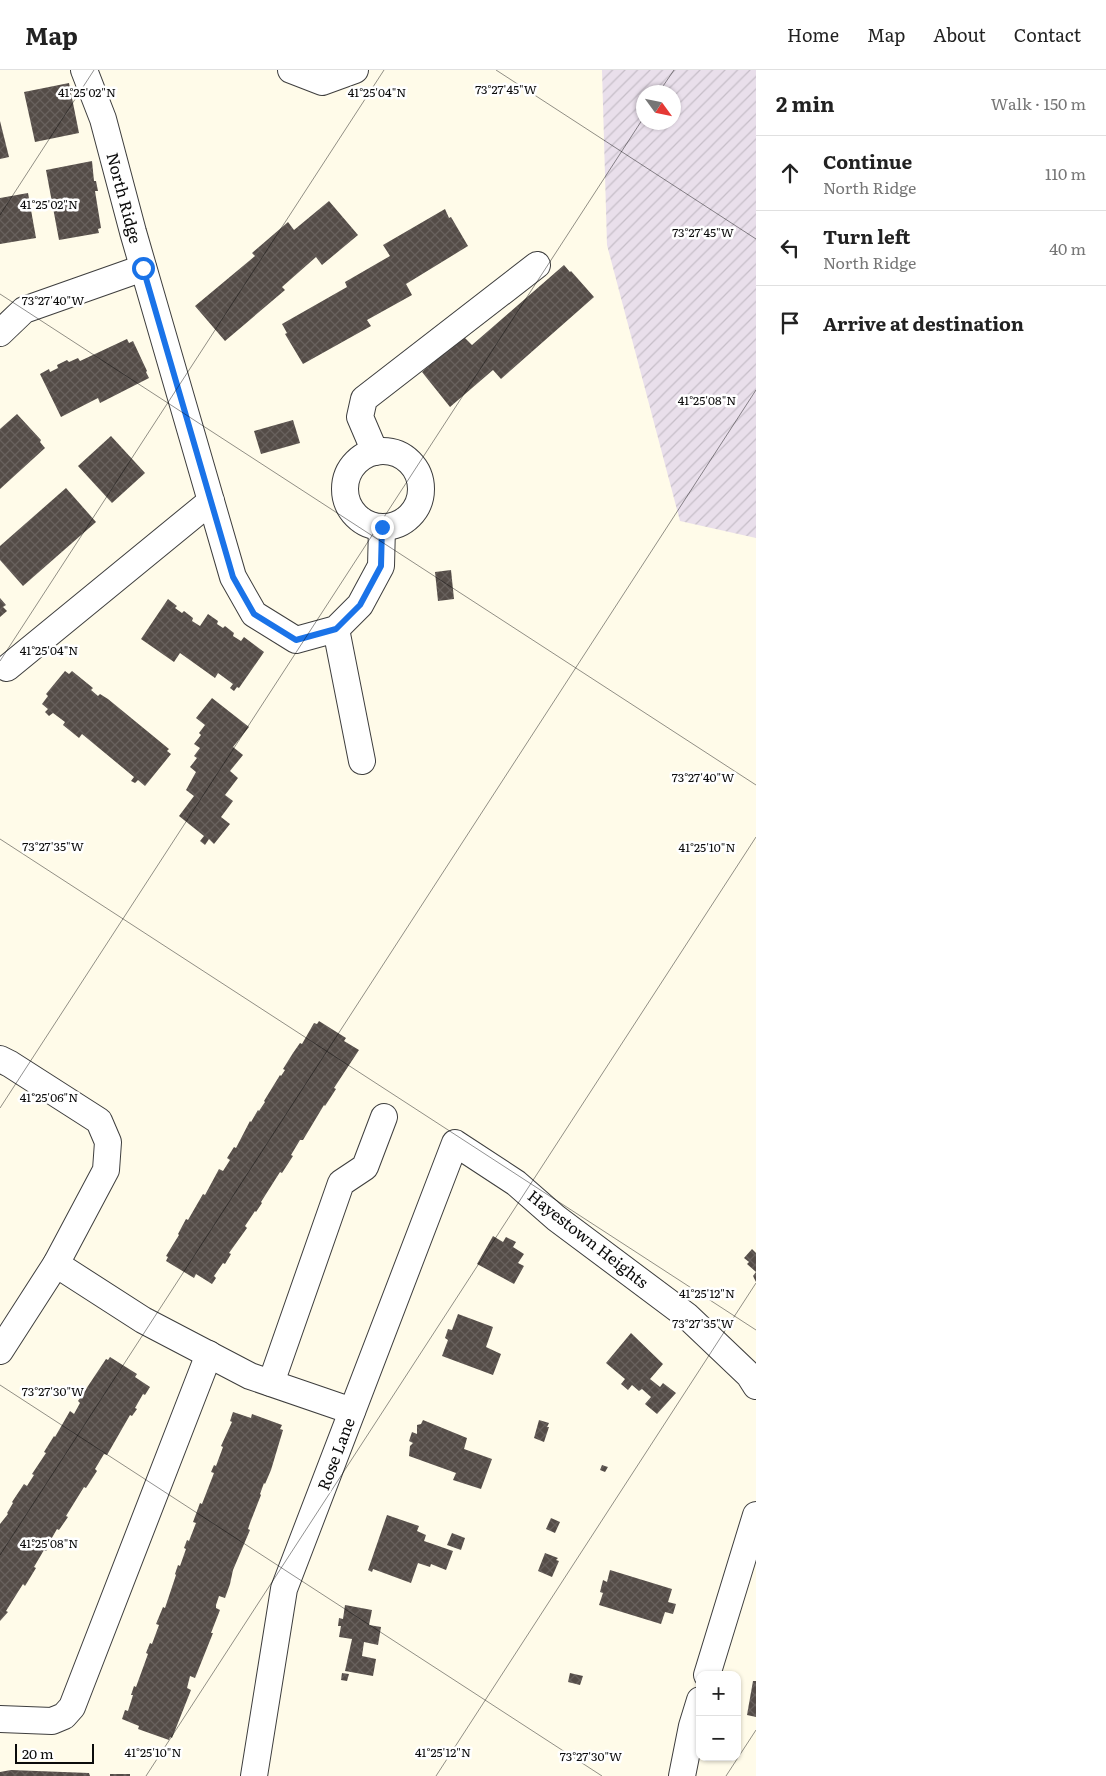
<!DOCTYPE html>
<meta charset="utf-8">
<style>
body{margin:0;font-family:Literata,serif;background:#f2f2f2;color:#222}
.controls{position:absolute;right:15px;bottom:15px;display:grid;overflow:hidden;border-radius:10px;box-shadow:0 1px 4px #0004}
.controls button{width:45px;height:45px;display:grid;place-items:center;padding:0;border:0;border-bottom:1px solid #e0e0e0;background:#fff;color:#222;font:25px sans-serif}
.compass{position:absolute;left:636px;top:15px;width:45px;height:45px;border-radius:50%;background:#fff;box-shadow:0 1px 4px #0004;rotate:123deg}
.scale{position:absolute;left:15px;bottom:12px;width:79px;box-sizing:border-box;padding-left:5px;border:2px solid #0b0b0b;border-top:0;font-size:14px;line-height:18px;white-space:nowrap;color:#0b0b0b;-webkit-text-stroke:4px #fff;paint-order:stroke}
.stop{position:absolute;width:15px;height:15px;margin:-11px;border:4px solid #1a73e8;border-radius:50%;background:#fff}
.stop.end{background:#1a73e8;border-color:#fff;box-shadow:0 1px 5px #0008}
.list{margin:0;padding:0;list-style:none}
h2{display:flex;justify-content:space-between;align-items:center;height:65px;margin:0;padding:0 20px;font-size:21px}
h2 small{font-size:16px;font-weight:400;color:#767676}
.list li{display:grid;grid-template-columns:32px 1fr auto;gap:15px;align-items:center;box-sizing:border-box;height:75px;padding:0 20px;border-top:1px solid #e0e0e0}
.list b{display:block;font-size:19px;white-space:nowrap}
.list p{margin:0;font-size:16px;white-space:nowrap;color:#767676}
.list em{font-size:16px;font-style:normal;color:#767676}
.icon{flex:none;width:28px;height:28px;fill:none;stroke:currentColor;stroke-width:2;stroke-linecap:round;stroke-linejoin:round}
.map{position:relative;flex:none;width:756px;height:1706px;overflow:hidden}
header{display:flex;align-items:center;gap:30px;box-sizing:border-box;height:70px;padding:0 25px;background:#fff;border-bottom:1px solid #e0e0e0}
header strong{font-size:24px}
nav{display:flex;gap:28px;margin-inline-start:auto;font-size:18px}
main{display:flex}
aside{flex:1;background:#fff}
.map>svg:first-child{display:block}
.industrial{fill:url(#industrial-furrows);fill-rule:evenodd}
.building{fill:url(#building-cross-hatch)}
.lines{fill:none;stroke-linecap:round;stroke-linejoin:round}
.minor-casing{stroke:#3e3e3e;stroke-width:28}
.minor{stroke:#fff;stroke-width:26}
.route{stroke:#1a73e8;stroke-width:6}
.ticks{fill:none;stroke:#0b0b0b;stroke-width:1;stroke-opacity:0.45}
.labels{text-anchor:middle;stroke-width:5;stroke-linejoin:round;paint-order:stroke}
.street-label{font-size:16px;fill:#0b0b0b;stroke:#fff}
.ticks-label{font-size:12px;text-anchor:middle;fill:#0b0b0b;stroke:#fff;stroke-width:5;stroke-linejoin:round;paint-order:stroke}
</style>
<header>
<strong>Map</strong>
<nav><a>Home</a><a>Map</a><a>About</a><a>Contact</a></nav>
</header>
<main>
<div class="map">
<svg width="756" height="1706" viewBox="0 0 756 1706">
<defs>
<pattern id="industrial-furrows" width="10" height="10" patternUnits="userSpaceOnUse" patternTransform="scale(1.25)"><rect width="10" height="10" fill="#e9dfeb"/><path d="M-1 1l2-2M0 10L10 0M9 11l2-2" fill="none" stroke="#c6bec8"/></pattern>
<pattern id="building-cross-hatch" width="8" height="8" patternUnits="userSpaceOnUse" patternTransform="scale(1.25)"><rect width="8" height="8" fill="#544c47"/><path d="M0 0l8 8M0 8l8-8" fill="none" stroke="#68615d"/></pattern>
</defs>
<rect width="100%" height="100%" fill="#fffbe9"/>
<!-- industrial -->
<path class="industrial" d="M 602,0 L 756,0 L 756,468 L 680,451 L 607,175 ZM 644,22 L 674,22 L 674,52 L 644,52 Z"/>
<!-- building -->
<g class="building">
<polygon points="69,13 79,63 35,72 24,22"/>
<polygon points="0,51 9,87 0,89"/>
<polygon points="92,91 94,111 96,111 98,121 95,121 101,158 98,159 99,163 59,170 46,100"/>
<polygon points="28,123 36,168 0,174 0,128"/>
<polygon points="329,131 358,165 322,195 316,187 282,217 285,220 225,271 195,236 255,186 252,183 288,152 294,160"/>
<polygon points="445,139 449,148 451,147 468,176 406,214 412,225 367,250 371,256 303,294 285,264 287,263 282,254 347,217 345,212 390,186 383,175"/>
<polygon points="564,195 570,202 571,201 594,227 501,309 493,300 450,337 422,302 463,266 472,275"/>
<polygon points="127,269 129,273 133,271 147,301 146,302 149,308 100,333 98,328 61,347 40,304 49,299 50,302 58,298 57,295 67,290 69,292 78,288 80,291"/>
<polygon points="17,344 41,370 40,372 45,378 0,419 0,359"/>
<polygon points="293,350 300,373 261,384 254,361"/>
<polygon points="111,366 145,403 112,433 78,396"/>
<polygon points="66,418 96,452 23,516 0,490 0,476"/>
<polygon points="451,500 454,529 438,531 435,502"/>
<polygon points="0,528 6,535 3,537 7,541 0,547"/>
<polygon points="168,529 177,536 175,538 182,543 184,541 193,548 192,551 200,556 208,544 218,551 217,554 223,558 225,556 234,563 233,566 241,571 244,567 264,582 239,618 237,617 234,621 230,618 233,614 218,603 215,608 180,583 174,592 141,569"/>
<polygon points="65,601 69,604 72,601 93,618 91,620 98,626 100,624 108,629 169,679 167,681 171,684 145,716 138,710 135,713 131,711 134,707 82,664 79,668 63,655 65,652 53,643 49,646 45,642 48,639 42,634 48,626 46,624"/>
<polygon points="212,628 249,657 233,677 243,685 230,701 238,708 225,725 233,731 221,747 230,754 214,774 209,769 205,775 200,771 204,766 179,746 194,726 186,720 196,702 190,697 197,688 194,686 200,678 194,674 201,665 199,663 205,655 196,648"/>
<polygon points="319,951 346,968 344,971 359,980 334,1018 336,1019 325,1036 324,1035 303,1070 300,1070 291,1085 293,1086 282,1103 280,1102 261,1132 262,1133 256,1142 255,1141 245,1156 247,1158 229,1183 231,1184 225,1194 223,1193 214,1206 216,1208 212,1214 196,1204 194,1208 166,1191 168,1187 166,1186 179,1165 178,1164 186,1149 188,1150 203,1124 205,1125 219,1099 223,1101 230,1090 227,1088 234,1077 236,1078 250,1051 251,1052 258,1040 259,1041 265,1032 264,1031 280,1005 281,1006 285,1000 283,999 293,983 300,973 302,974 314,953 317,954"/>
<polygon points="493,1166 503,1172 506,1167 516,1172 513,1177 524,1184 518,1193 524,1196 514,1214 477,1194"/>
<polygon points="752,1179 756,1183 756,1212 753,1206 756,1202 747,1194 749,1192 744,1188"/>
<polygon points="458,1244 493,1257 486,1277 501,1284 493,1305 442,1286 448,1270 445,1268 448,1259 452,1260"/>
<polygon points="631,1263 663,1294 650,1309 660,1317 663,1313 676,1323 657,1344 645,1334 651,1327 642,1319 639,1321 632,1315 628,1320 621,1314 625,1309 606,1293"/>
<polygon points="110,1287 137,1304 135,1307 150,1317 145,1325 143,1324 135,1338 137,1339 132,1346 130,1345 107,1385 104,1384 95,1399 97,1401 86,1418 84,1417 66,1446 68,1447 59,1460 57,1459 49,1473 51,1474 46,1481 44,1480 34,1497 36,1498 25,1516 23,1514 6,1541 8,1542 0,1551 0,1454 8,1444 7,1443 13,1433 12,1432 24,1414 27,1416 34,1405 32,1404 46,1383 44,1382 54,1366 55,1367 70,1341 74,1344 80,1333 78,1331 106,1289 108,1290"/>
<polygon points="233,1342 251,1348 252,1344 282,1355 280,1359 283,1360 271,1400 265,1414 264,1413 260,1424 261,1425 250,1453 248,1459 250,1460 233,1500 230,1514 225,1528 219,1526 216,1535 216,1538 220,1540 211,1563 213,1563 195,1608 190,1606 187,1618 191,1620 172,1668 170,1667 169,1670 138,1659 139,1656 122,1649 125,1640 128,1641 133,1625 131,1625 134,1616 136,1617 148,1584 146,1583 150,1573 152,1574 159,1555 156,1554 163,1537 165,1538 176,1505 175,1504 178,1495 180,1496 186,1479 184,1478 187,1470 189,1471 196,1453 193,1452 200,1433 202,1434 214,1403 211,1402 214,1395 216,1396 223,1377 221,1376 232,1352 230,1351"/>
<polygon points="423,1350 467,1368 464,1379 492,1389 481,1419 453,1410 456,1403 409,1386 410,1376 413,1373 409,1371 412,1362 417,1364 417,1355 421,1354"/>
<polygon points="539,1350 549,1353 547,1357 549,1357 544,1372 534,1368"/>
<polygon points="602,1395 608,1397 605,1402 600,1400"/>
<polygon points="387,1445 419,1456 417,1461 426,1465 424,1471 453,1481 446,1500 431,1494 430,1497 418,1493 411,1513 373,1499 372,1502 368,1500"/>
<polygon points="551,1448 560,1452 555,1463 546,1459"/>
<polygon points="452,1463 465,1468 461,1480 447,1475"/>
<polygon points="545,1483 558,1488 556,1490 559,1491 552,1507 538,1501"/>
<polygon points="610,1500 672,1519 668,1532 676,1534 673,1544 665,1542 661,1554 599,1535 603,1523 600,1522 603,1510 607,1512"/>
<polygon points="345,1535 372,1540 369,1555 381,1557 378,1575 364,1572 362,1586 376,1589 373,1606 345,1601 352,1569 339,1567 341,1556 338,1556 339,1548 343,1549"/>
<polygon points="342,1603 349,1604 347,1611 341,1610"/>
<polygon points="570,1603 583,1606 580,1615 568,1612"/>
<polygon points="753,1611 756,1611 756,1647 747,1645"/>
<polygon points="11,1700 89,1703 90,1706 0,1706 0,1702"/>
<rect x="110" y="1704" width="20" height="2"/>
</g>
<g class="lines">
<!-- minor casing -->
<g class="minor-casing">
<g id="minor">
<polyline points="84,0 103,49 133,162 233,507 254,544 296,570 336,559 360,535 381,496 382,457"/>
<polyline points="291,0 322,12 355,0"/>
<polyline points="0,263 24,240 143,198"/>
<circle cx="383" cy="419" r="38"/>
<polyline points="375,382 360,347 364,329 537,195"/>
<polyline points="336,559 362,691"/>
<polyline points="7,598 211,431"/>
<polyline points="0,989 10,994 99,1051 108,1072 106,1100 56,1194 0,1281"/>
<polyline points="56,1194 143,1250 250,1306 352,1341"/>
<polyline points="271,1313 341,1113 365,1097 384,1047"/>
<polyline points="707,1605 756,1445"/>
<polyline points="0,1649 52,1651 64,1646 72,1637 209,1284"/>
<polyline points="254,1706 284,1519 455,1073 516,1113 556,1148 687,1246 749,1305 756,1316"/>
<polyline points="682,1706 692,1656 700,1630"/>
</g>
</g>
<!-- minor -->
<use href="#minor" class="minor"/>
</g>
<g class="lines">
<!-- route -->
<polyline class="route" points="143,198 233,507 254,544 296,570 336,559 360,535 381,496 382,457"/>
</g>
<!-- ticks -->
<path class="ticks" d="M 496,0 L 756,169M 659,22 L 674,0M 0,145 L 94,0M 0,224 L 756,715M 0,591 L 384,0M 0,769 L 756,1260M 0,1038 L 644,47M 0,1315 L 602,1706M 0,1485 L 756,320M 146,1706 L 756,767M 436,1706 L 756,1213M 726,1706 L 756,1660"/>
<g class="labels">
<!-- street labels -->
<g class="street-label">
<text transform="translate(124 128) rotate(75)" y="6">North Ridge</text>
<text transform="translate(588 1169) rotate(38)" y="6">Hayestown Heights</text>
<text transform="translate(336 1384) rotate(-69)" y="6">Rose Lane</text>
</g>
</g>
<g class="ticks-label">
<text x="506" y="24">73°27'45"W</text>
<text x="87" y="27">41°25'02"N</text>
<text x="377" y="27">41°25'04"N</text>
<text x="49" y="139">41°25'02"N</text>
<text x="703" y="167">73°27'45"W</text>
<text x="53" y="235">73°27'40"W</text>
<text x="707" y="335">41°25'08"N</text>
<text x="49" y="585">41°25'04"N</text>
<text x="703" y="712">73°27'40"W</text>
<text x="53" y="781">73°27'35"W</text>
<text x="707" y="782">41°25'10"N</text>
<text x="49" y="1032">41°25'06"N</text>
<text x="707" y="1228">41°25'12"N</text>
<text x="703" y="1258">73°27'35"W</text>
<text x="53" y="1326">73°27'30"W</text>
<text x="49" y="1478">41°25'08"N</text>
<text x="153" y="1687">41°25'10"N</text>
<text x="443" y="1687">41°25'12"N</text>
<text x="591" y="1691">73°27'30"W</text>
</g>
</svg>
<div class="controls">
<button>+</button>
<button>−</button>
</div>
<svg class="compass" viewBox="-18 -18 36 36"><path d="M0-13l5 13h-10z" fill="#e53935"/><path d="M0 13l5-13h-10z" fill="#767676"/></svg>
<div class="scale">20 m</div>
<div class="stop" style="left:143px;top:198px"></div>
<div class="stop end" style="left:382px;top:457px"></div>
</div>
<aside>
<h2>2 min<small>Walk · 150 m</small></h2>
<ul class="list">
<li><svg class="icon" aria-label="ahead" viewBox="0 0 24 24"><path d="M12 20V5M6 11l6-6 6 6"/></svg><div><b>Continue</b><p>North Ridge</p></div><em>110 m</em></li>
<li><svg class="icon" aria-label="left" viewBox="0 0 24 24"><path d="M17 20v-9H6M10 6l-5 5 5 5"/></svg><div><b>Turn left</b><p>North Ridge</p></div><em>40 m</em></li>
<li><svg class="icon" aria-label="arrive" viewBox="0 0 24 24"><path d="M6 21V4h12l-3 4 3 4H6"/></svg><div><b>Arrive at destination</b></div></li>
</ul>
</aside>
</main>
